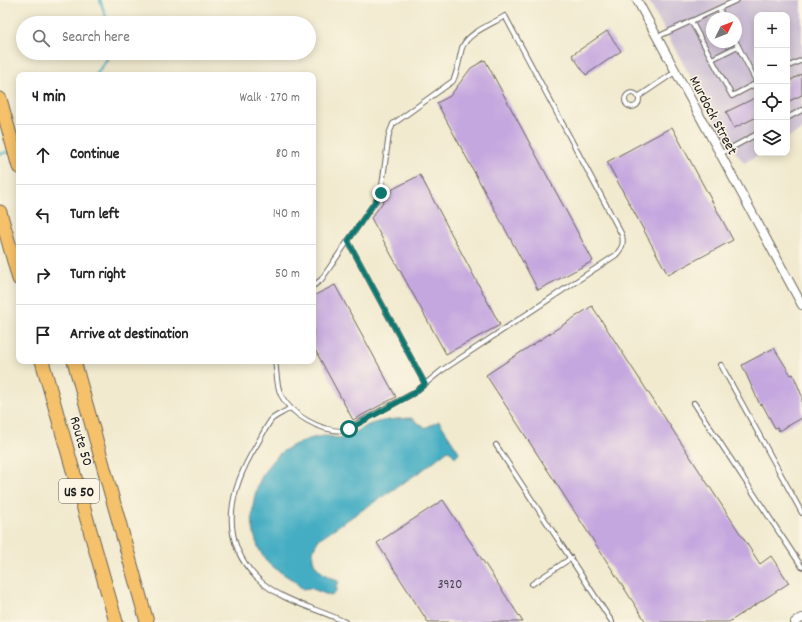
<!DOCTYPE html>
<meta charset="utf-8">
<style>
body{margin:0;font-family:Dekko,sans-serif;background:#f2f2f2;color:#222}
.controls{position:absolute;right:12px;top:12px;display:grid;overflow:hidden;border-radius:8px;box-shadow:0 2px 10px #0003}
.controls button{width:36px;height:36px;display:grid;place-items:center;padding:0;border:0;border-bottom:1px solid #e0e0e0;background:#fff;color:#222;font:20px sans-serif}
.compass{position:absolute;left:706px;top:12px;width:36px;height:36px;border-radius:50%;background:#fff;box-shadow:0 2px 10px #0003;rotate:47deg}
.stop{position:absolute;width:12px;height:12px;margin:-9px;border:3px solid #0f766e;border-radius:50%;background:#fff}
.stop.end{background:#0f766e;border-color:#fff;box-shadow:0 1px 4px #0008}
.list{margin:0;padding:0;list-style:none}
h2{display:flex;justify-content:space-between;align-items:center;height:52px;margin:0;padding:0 16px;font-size:17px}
h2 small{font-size:13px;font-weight:400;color:#767676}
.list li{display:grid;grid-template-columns:26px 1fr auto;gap:12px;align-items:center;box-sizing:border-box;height:60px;padding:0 16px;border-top:1px solid #e0e0e0}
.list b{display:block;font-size:15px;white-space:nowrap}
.list em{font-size:13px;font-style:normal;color:#767676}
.icon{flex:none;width:22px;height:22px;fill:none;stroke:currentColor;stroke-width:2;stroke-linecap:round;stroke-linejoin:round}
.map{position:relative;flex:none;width:802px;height:622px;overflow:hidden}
.search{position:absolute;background:#fff;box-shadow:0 2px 10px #0003;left:16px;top:16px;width:300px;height:44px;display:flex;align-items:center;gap:10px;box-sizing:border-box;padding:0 14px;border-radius:22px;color:#767676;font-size:15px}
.panel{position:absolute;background:#fff;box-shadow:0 2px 10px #0003;left:16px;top:72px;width:300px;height:292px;border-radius:8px}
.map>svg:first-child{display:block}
.industrial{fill:#ccbed4;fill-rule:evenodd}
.water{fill:#44adc3;stroke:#306470}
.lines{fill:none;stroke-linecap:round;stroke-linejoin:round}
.stream{stroke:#44adc3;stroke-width:2.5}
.building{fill:#c5a7df}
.service-casing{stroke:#67645b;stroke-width:6}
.minor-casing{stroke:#67645b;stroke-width:10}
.trunk-casing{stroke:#67645b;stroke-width:15}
.service{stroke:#fff;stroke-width:4}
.minor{stroke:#fff;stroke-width:8}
.trunk{stroke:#f5c16b;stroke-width:13}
.route{stroke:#0f766e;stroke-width:5}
.labels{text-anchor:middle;stroke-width:3;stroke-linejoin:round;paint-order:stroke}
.number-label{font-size:13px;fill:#463f4d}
.shield{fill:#fcf5e5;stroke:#5f5d58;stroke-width:1}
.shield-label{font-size:14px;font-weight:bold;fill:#1c1c1c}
.street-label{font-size:15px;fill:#1c1c1c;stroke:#fcf5e5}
</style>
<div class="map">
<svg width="802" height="622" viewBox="0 0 802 622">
<rect width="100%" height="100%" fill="#fcf5e5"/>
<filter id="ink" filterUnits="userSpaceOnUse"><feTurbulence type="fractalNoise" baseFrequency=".025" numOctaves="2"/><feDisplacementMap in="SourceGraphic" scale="8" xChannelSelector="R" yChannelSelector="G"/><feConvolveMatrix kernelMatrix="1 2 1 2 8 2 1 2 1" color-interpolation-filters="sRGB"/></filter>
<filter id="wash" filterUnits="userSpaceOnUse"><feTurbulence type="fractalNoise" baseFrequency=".012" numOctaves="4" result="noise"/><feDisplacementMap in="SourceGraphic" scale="16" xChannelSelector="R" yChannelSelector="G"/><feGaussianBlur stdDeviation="0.9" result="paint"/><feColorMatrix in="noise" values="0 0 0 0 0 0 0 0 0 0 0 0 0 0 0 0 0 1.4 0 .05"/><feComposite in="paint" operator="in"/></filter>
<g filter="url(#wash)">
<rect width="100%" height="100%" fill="#f1eacf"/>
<!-- industrial -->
<path class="industrial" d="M 648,0 L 802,0 L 802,130 L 787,138 L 787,15 L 757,15 L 757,153 L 762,153 L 744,163 L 722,134 ZM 712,18 L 736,18 L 736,42 L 712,42 Z"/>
<!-- water -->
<path class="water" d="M 411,418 L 425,428 L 439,421 L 459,452 L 458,455 L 455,457 L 450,451 L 448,450 L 424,469 L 320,538 C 304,559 316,572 338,581 L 339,583 L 336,585 L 337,589 L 335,593 L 331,596 L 310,588 L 303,589 C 299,587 297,583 294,581 C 283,573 271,568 263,556 C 243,525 252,474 282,452 C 293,444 313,436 327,436 C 332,436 337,439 342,438 C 351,437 358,430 366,426 C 379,420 396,419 411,418 Z"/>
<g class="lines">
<!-- stream -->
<g class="stream">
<polyline points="100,0 108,23"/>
<polyline points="96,75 108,58 109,53"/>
<polyline points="0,154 11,151"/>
</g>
</g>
<g id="blocks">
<!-- building -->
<g class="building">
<polygon points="607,31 621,51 586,75 572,55"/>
<polygon points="485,60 593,261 538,290 437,103 450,96 471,68"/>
<polygon points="802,74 802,95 787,102 787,82"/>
<polygon points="757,97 757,117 734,128 726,112"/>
<polygon points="672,127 733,240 668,275 607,162"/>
<polygon points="420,175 500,325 446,354 371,218 393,189"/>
<polygon points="335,285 396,397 353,420 313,346 313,296"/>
<polygon points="592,306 760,564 771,556 789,583 729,622 646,622 486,375"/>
<polygon points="774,348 791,375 793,374 802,396 802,418 779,431 777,427 775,428 762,404 760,405 742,365"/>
<polygon points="443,500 523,622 428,622 377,543"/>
</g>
</g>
</g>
<g filter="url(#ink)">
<use href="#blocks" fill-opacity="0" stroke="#67645b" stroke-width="1"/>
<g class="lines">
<!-- service casing -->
<g class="service-casing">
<g id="service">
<polyline points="719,9 724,18"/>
<polyline points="691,21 732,96 757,83"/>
<polyline points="657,37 737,0"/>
<polyline points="736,42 757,83"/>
<polyline points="712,59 738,46"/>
<polyline points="787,67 802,60"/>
<circle cx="632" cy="100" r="7"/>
<polyline points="638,97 675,72"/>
<polyline points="787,118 802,110"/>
<polyline points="720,154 757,134"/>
<polyline points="348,241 425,384"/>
<path d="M 275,361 C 277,372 276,385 281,395 C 291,415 320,431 343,431 L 414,393 L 441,371 L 616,255 C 622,248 624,244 622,235 L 505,16 C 492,24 467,33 462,48 C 459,59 458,71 453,81 L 393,124 L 389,134 L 381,193 L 321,280 L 313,286"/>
<polyline points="721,365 802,513"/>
<polyline points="694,403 802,567"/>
<path d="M 290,408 C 285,412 277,415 272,419 C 266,426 261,438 256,446 C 231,487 217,537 256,577 C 281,602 314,607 345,622"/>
<polyline points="496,445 612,622"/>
<polyline points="532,584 571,558"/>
</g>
</g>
<!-- minor casing -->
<g class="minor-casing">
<g id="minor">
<polyline points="637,0 802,305"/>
<polyline points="795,622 802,618"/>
</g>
</g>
<!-- trunk casing -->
<g class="trunk-casing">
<g id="trunk">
<polyline points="0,99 19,167"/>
<polyline points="0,212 19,279"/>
<polyline points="42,361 116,622"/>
<polyline points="74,361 147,622"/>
</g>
</g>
<!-- service -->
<use href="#service" class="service"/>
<!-- minor -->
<use href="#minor" class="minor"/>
<!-- trunk -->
<use href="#trunk" class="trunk"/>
</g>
</g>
<g class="lines" filter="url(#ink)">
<!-- route -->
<polyline class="route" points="349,429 414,393 425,384 348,241 381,193"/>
</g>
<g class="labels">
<!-- number labels -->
<g class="number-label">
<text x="450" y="588">3920</text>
</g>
<!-- shield labels -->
<rect class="shield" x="59" y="479" width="40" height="24" rx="3"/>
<g class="shield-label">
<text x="79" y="496">US 50</text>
</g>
<!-- street labels -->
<g class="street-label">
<text transform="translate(714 115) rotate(62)" y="5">Murdock Street</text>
<text transform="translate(82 441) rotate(74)" y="5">Route 50</text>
</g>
</g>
</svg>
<div class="controls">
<button>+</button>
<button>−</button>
<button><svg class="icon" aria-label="locate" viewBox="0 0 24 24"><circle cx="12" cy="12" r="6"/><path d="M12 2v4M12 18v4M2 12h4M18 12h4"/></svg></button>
<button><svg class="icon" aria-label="layers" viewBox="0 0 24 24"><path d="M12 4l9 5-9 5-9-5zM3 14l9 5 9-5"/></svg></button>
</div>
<svg class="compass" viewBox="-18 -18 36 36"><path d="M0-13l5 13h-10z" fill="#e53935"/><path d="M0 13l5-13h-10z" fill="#767676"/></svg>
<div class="stop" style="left:349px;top:429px"></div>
<div class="stop end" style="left:381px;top:193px"></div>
<div class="search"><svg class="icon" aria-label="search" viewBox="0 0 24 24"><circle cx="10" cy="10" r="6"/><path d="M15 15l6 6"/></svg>Search here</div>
<section class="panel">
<h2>4 min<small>Walk · 270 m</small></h2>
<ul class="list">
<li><svg class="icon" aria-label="ahead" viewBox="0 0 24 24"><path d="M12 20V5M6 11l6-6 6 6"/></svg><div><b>Continue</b></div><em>80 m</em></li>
<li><svg class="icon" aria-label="left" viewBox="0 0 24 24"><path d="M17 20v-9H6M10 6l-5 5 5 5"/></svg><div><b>Turn left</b></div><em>140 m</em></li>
<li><svg class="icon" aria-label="right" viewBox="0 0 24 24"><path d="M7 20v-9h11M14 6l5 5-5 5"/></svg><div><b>Turn right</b></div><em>50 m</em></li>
<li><svg class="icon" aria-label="arrive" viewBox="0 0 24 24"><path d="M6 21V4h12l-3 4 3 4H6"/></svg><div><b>Arrive at destination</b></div></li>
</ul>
</section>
</div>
